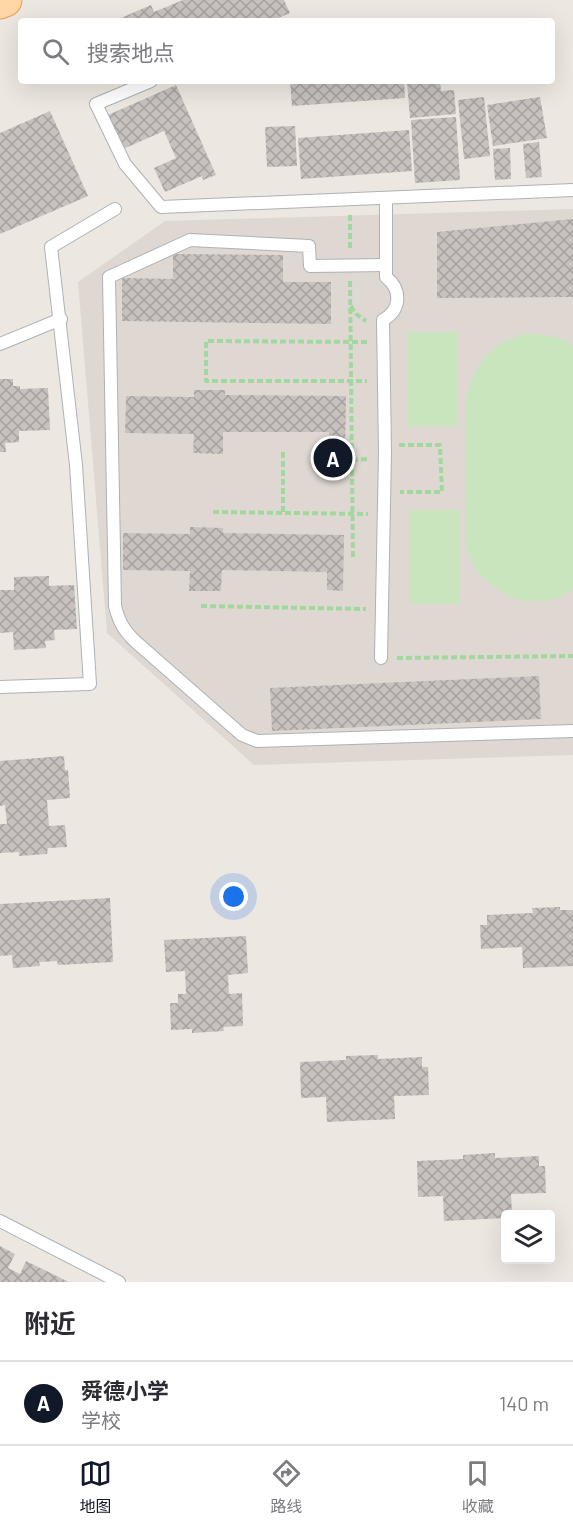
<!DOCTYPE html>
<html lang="zh">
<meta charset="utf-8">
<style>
body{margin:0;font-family:Barlow,"Noto Sans SC",sans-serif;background:#f2f2f3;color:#2b2b33}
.controls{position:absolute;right:18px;bottom:18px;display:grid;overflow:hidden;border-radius:6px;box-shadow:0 6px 24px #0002}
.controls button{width:54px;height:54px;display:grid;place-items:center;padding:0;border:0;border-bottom:2px solid #e1e1e2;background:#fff;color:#2b2b33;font:30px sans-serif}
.you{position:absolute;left:234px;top:897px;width:21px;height:21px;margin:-15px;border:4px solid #fff;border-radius:50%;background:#1a73e8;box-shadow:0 0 0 9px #1a73e833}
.badge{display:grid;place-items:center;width:39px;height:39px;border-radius:50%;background:#111827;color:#fff;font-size:20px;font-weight:700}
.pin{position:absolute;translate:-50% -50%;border:3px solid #fff;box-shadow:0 2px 6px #0006}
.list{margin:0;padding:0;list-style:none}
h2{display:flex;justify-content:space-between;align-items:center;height:78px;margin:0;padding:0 24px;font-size:26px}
h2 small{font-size:20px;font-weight:400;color:#7c7c81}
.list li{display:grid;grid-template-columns:39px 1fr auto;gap:18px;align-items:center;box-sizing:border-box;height:84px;padding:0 24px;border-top:2px solid #e1e1e2}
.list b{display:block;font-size:22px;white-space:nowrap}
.list p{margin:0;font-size:20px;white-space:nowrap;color:#7c7c81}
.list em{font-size:20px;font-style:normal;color:#7c7c81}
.icon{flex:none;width:33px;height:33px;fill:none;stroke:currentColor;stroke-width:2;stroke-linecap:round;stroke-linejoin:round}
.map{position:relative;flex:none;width:573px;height:1282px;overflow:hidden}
.search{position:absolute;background:#fff;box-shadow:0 6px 24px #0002;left:18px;right:18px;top:18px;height:66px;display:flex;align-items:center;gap:15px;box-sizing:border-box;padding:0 21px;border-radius:6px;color:#7c7c81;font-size:22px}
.sheet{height:162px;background:#fff}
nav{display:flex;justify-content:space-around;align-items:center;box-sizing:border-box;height:84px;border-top:2px solid #e1e1e2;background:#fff;font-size:16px;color:#7c7c81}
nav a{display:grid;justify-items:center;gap:3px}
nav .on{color:#111827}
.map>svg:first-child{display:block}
.education{fill:#dfd8d2}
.park{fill:#c9e5bd}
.building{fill:url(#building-cross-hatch)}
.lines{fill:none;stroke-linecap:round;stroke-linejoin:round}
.lane-casing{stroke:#adb2b5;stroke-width:14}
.primary-casing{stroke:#f29955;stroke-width:35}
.path{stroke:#a2d7a0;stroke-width:4;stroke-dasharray:6 3;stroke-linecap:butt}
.lane{stroke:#fff;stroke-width:12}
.primary{stroke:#ffd6a5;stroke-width:33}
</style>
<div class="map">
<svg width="573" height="1282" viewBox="0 0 573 1282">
<defs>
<pattern id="building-cross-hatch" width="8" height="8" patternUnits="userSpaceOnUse" patternTransform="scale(1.5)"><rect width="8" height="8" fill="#c8c2bf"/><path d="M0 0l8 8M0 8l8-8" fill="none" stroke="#a5a19f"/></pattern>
</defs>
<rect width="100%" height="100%" fill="#ede7e1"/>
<!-- education -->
<polygon class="education" points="573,209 573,755 254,765 107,633 78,282 165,221"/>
<!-- park -->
<g class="park">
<rect x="408" y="332" width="50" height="94"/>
<path d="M 524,334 C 541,334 558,335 573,346 L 573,589 C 568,592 562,597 557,598 C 523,610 481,588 469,555 C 467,549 466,542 465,536 L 466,401 C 473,366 488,345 524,334 Z"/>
<rect x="409" y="510" width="50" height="94"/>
</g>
<!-- building -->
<g class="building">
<polygon points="183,0 284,0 290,13 271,21 114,21 151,5 154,12"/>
<polygon points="290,81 404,81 405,98 292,106"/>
<polygon points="440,81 441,91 454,90 456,114 410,118 407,82"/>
<polygon points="176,85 216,175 203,180 202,176 165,192 154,168 176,158 164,131 123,149 108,115"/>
<polygon points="484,97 490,156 464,159 458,100"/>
<polygon points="540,97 547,138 493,146 487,105"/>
<polygon points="50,111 88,196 0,234 0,133"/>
<polygon points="456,117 460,180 415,183 411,120"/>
<polygon points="295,126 297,166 267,167 265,127"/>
<polygon points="409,130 412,171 301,179 298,138"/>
<polygon points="539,142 542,177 526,178 523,144"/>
<polygon points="510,148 511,179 495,180 493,149"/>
<polygon points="573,219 573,297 437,298 437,232"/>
<polygon points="173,254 283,255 283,282 331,282 331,324 122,321 122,278 173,279"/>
<polygon points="0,379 13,379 13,386 20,386 20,389 48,388 50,430 19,431 19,442 5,443 6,452 0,452"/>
<polygon points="194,390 225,390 225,395 346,396 345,453 329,453 329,432 223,432 223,454 193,453 194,434 125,433 126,396 194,397"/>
<polygon points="190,527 223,528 223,533 344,535 343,591 327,590 327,572 222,570 221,591 189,591 190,571 123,570 123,533 190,534"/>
<polygon points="49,576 49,586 74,585 77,629 54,630 55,640 45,641 46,648 14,650 13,632 0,633 0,590 14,590 14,577"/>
<polygon points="539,676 541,719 272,731 270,688"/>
<polygon points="64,756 65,770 68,770 70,798 47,800 49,826 65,825 67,847 48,848 47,854 19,856 19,852 0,853 0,824 7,824 5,805 0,806 0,761"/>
<polygon points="110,898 113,962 58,965 57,961 39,962 40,966 13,968 12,955 0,956 0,904"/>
<polygon points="560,907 560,910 573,910 573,966 523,968 522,947 481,949 480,925 487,925 487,915 533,913 532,908"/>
<polygon points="246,936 248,973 228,975 229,994 242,993 243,1026 223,1027 224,1031 192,1033 192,1029 171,1030 170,1003 178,1003 178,994 186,994 185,971 166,972 164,940"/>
<polygon points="378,1055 378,1059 422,1057 422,1067 428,1067 429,1095 394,1096 395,1119 327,1122 326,1097 301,1098 300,1062 346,1060 346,1056"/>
<polygon points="495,1153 495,1158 539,1156 539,1166 545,1166 546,1193 511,1194 512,1214 506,1214 506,1218 444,1221 443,1196 418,1197 417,1161 463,1159 463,1155"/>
<polygon points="0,1246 15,1254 8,1268 20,1274 26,1261 69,1282 0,1282"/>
</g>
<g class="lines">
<!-- lane casing -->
<g class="lane-casing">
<g id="lane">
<polyline points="151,81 96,104 125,164 161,207 573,190"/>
<path d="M 386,265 L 310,266 L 309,246 L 190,240 L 109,277 L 115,606 C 119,622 124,631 136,642 L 242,735 L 257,741 L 573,731"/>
<polyline points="0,344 61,319"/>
<path d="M 381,658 L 385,452 L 383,320 C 401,310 402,290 386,277 L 386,198"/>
<polyline points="0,687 90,684 76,465 51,247 115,209"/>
<polyline points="0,1221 119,1282"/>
</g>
</g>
<!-- primary casing -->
<g class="primary-casing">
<polyline id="primary" points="0,2 5,0"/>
</g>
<!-- path -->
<g class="path">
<polyline points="350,215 350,250"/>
<polyline points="350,281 353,559"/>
<polyline points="351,306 356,314 366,321"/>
<polyline points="367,342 206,341 206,381 367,381"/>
<polyline points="399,445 440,445 442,492 400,492"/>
<polyline points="283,452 283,512"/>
<polyline points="352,460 369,459"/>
<polyline points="213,512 368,514"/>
<polyline points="201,606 366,609"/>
<polyline points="397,658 573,656"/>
</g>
<!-- lane -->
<use href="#lane" class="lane"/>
<!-- primary -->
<use href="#primary" class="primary"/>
</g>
</svg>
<div class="controls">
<button><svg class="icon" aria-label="layers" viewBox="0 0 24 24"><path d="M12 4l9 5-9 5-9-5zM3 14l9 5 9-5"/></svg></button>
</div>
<div class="you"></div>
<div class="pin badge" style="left:333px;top:458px">A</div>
<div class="search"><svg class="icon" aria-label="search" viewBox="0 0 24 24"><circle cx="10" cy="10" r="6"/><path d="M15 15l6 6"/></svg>搜索地点</div>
</div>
<section class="sheet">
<h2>附近<small></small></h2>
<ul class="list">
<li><span class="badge">A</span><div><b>舜德小学</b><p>学校</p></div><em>140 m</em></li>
</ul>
</section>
<nav>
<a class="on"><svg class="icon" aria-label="map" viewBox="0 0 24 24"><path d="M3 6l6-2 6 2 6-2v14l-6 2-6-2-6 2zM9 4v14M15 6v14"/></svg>地图</a>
<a><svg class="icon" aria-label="directions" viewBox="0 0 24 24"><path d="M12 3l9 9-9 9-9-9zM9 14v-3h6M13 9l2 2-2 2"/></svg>路线</a>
<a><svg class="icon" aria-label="saved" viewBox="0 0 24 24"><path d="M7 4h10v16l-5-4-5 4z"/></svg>收藏</a>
</nav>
